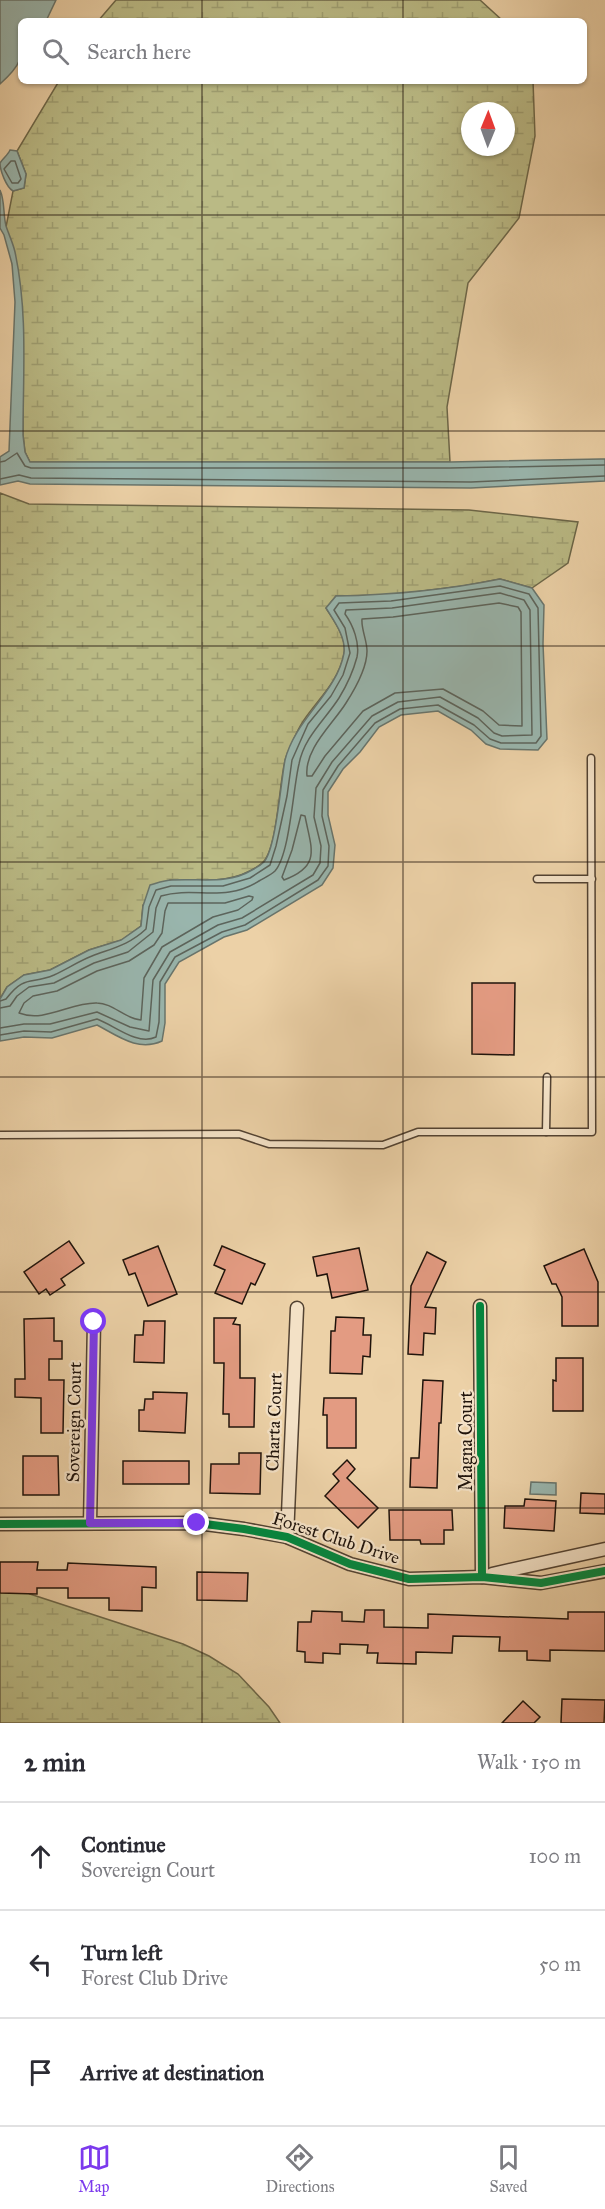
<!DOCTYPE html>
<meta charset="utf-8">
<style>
body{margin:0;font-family:"IM FELL Great Primer",serif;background:#f2f2f3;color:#2b2b33}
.compass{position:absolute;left:461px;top:102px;width:54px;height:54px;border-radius:50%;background:#fff;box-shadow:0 2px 4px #0004;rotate:1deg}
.stop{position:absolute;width:18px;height:18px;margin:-14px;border:4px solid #7c3aed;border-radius:50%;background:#fff}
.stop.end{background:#7c3aed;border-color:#fff;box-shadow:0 2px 6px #0008}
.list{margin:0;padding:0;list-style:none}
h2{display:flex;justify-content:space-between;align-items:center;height:78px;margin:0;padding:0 24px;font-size:26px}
h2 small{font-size:20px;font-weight:400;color:#7c7c81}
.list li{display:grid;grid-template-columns:39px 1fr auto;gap:18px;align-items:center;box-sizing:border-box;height:108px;padding:0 24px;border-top:2px solid #e1e1e2}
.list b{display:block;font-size:22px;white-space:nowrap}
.list p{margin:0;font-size:20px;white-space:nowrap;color:#7c7c81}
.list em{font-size:20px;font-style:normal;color:#7c7c81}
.icon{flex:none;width:33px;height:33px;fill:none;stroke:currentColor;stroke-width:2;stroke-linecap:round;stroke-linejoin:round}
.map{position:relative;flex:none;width:605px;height:1723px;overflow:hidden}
.search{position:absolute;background:#fff;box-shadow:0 2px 4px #0004;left:18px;right:18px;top:18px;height:66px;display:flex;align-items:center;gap:15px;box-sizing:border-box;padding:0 21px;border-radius:9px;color:#7c7c81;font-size:22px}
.sheet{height:402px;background:#fff}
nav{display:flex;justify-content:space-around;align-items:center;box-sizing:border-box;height:84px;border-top:2px solid #e1e1e2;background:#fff;font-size:16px;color:#7c7c81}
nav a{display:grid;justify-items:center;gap:3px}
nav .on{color:#7c3aed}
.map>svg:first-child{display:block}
.wetland{fill:url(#wetland-marsh);stroke:#6c6648;stroke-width:1.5;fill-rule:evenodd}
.water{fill:#99b6ae;stroke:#68756d;stroke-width:1.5}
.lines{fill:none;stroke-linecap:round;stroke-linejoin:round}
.shore{stroke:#5c645c;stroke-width:1.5}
.building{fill:#e39b82;stroke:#1f130b;stroke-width:1.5}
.service-casing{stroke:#524232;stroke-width:9}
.minor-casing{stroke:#524232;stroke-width:15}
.service{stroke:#f3e1c6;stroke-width:6}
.minor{stroke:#f3e1c6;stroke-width:12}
.cycleway-casing{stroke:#f3e1c6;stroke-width:11}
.cycleway{stroke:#00873e;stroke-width:8}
.route{stroke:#7c3aed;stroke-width:8}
.grid{fill:none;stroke:#1f130b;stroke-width:1.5;stroke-opacity:0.55}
.labels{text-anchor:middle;stroke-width:4.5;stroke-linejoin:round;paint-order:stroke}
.street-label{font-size:18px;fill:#1f130b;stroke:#f3e1c6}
</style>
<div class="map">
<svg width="605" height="1723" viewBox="0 0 605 1723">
<defs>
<pattern id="wetland-marsh" width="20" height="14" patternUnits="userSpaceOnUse" patternTransform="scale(1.5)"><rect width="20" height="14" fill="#baba85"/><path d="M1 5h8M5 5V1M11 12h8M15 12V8" fill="none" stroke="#9f9f72"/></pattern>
</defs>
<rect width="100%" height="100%" fill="#ecd1a7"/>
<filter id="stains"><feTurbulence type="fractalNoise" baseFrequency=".00333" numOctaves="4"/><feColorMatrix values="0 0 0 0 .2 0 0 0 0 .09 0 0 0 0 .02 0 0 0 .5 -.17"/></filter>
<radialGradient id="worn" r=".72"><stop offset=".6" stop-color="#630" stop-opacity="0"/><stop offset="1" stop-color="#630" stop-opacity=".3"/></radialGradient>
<!-- wetland -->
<g class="wetland">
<polygon points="116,0 480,0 503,21 98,21"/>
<path d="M 59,81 L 533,81 L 535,136 L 519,218 L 468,283 L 447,407 L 450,462 L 30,462 L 25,452 L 23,435 L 23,326 L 6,227 L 13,191 L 24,188 L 26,174 L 17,151 ZM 470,111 L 506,111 L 506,147 L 470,147 Z"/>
<path d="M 0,493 L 29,504 L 469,510 L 578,522 L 568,563 L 532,588 L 500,579 L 463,586 L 390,595 L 336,596 L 326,608 C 334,621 347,637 344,654 C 339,681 319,698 304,720 C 297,730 291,745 286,757 C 279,778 278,851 262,863 C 236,885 201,880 170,880 L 143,905 L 141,926 L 122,940 L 89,950 L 50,970 L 24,975 L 7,987 L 0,999 Z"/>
<polygon points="0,1579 4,1579 30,1594 183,1644 209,1656 238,1674 269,1707 280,1723 0,1723"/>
</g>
<!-- water -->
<g class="water">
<path d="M 0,0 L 56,0 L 46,21 L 21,21 C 21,55 27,60 0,84 Z"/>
<path d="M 10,150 L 17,151 L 26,174 L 24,188 L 13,191 C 6,187 0,170 0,163 C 3,158 8,155 10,150 Z"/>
<path d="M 0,190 C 5,201 3,214 6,226 C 9,235 13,243 15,252 C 28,312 23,375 23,435 L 25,452 L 30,462 L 450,462 L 601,459 L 605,459 L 605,481 L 471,488 L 30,484 L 18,481 L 0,485 L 0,457 L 9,451 L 15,302 L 12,264 L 4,235 L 0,228 Z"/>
<path d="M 500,579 L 532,588 L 544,605 L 543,644 L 547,739 L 538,750 L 500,749 L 486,744 L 471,730 L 438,711 L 401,715 L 379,727 L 360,752 L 343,769 L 328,792 L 328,815 L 335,845 L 333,868 L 322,885 L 247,930 L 224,937 L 179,962 L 165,984 L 165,1023 L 162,1041 C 138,1052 118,1036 97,1025 L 52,1038 L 24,1037 L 0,1041 L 0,999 L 7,987 L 24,975 L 50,970 L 89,950 L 121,940 L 141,926 L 143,906 L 150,885 C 157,883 165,880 172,880 C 200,878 227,885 252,870 C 256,868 261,865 264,862 C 276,848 281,781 285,760 C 295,719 337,693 344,653 C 346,637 334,621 326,608 L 336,596 C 392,595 446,590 500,579 Z"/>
<polygon points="531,1482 556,1483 556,1495 530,1494"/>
</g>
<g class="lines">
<!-- shore -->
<g class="shore">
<polygon points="11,161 15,161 21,179 18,183 12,183 4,169"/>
<polyline points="0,462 5,461 17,453 25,466 31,468 450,468 605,465"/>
<polyline points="0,479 19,475 31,478 471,482 605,476"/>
<path d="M 499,603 L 518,607 L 521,612 L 522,726 L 499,725 L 483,711 L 443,689 L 395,693 L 363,711 L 325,756 L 312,776 L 307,776 C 304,749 333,724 346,703 C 355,689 367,668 367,651 C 367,640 361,629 362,619 L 393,617 Z"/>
<path d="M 301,815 L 305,816 C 311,848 322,866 284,880 L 282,877 L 292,850 Z"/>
<path d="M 249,896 L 253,897 L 252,900 L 238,910 L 213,917 L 162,947 L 144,978 L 141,1020 C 125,1019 113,1003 97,1003 C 71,1002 45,1023 19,1013 L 24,1003 L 33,996 L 57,991 L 97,971 L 129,961 L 154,945 L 162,933 L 165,911 L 168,903 L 225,903 Z"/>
<path d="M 0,1001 L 6,999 C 25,974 31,985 54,975 C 67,969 79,961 92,956 C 113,948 129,945 146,929 L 149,907 L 156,890 L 171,886 L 223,886 L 250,878 L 270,865 L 276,846 L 287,796 L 292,760 L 308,724 L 331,696 L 343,675 L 350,653 L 345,628 L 334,610 L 339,603 L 391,601 L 500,586 L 529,594 L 538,608 L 541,736 L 536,743 L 501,743 L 490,739 L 474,725 L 438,705 L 400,709 L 375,723 L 338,766 L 323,790 L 322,816 L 329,846 L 328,866 L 318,880 L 245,925 L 222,932 L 175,957 L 160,982 L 159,1022 L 156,1037 C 137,1046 114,1025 97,1019 L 51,1032 L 24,1031 L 0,1035"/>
<path d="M 0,1008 L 10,1006 L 17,996 L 29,987 L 54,983 L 94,963 L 128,952 L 153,932 L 156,908 L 161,896 C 195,886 224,903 259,881 C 264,878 271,875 275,871 C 290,854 293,788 299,764 C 304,737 325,720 339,698 C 347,685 353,672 357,657 C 360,643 353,625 345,614 L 346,610 L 392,608 L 500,593 L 524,600 L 530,610 L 532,735 L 502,736 L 494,733 L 478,718 L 440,697 L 398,702 L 372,716 L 332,762 L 316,788 L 314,817 L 321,846 L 320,863 L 313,875 L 242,918 L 218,925 L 170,952 L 153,980 L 149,1031 L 130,1027 L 97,1012 L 50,1024 L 24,1024 L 0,1028"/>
</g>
</g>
<!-- building -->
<g class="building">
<polygon points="472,983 515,983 514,1055 472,1054"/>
<polygon points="69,1241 84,1263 61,1279 65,1285 50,1295 46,1289 39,1294 24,1272"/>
<polygon points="158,1246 177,1294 148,1306 135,1273 129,1275 123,1260"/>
<polygon points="222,1246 265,1264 255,1285 251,1283 242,1304 215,1293 225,1270 214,1265"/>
<polygon points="359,1248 368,1290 332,1298 327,1274 317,1276 313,1257"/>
<polygon points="584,1249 598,1282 598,1326 562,1326 562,1297 556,1284 552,1284 544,1266"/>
<polygon points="427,1252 446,1262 425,1307 436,1308 435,1334 424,1333 423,1355 408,1354 411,1286"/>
<polygon points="336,1317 364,1318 363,1335 371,1335 370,1357 363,1356 362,1374 330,1373 331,1331 335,1331"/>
<polygon points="54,1318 54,1341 62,1341 62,1359 49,1359 49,1380 64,1380 63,1433 41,1433 41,1398 15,1397 15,1379 25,1379 24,1319"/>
<polygon points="214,1318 236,1318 233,1324 240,1325 240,1378 255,1378 254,1427 229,1427 229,1414 223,1414 224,1363 214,1363"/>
<polygon points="144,1321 165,1321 164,1363 134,1362 135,1335 143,1335"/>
<polygon points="556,1358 583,1358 583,1411 553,1411 553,1380 556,1381"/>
<polygon points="423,1380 443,1381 441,1423 439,1423 437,1488 410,1487 411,1458 419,1458"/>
<polygon points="153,1392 187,1393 185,1433 139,1431 139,1410 144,1410 145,1399 153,1399"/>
<polygon points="324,1398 356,1398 356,1448 327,1448 327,1415 323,1415"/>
<polygon points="239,1453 261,1453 260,1494 210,1493 211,1464 239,1464"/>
<polygon points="23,1456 58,1456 59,1495 23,1495"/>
<polygon points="347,1460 355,1469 347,1478 378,1508 358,1528 325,1496 339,1481 333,1474"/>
<rect x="123" y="1461" width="66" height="23"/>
<polygon points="581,1493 605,1494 605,1514 580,1513"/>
<polygon points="525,1499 556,1501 554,1531 504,1528 505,1506 524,1506"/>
<polygon points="389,1510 452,1510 453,1530 444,1530 444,1544 421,1544 420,1540 390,1540"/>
<polygon points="0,1562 38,1562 37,1570 67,1570 68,1563 156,1567 156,1588 142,1587 142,1611 109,1610 109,1598 68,1598 68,1588 37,1588 37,1594 0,1593"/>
<polygon points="197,1572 248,1573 247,1601 197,1600"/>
<polygon points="365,1610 384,1610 384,1627 428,1628 428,1614 568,1619 568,1612 605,1612 605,1651 550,1650 550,1661 527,1660 527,1651 499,1651 500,1637 453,1636 452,1653 416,1652 416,1664 377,1663 378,1653 367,1653 368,1645 340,1644 340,1654 323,1653 323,1663 305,1662 305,1652 297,1651 298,1622 311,1622 312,1611 342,1612 342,1621 364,1622"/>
<polygon points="562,1699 605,1700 604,1723 561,1723"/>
<polygon points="523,1701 540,1717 534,1723 502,1723"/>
</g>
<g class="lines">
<!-- service casing -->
<g class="service-casing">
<g id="service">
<polyline points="537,879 592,879"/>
<polyline points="546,1132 547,1077"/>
<polyline points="0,1135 239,1134 269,1144 383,1145 418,1132 592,1132 591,758"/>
</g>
</g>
<!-- minor casing -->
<g class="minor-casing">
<g id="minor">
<polyline points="480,1306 482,1577"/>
<polyline points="90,1523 94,1322"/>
<polyline points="0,1524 197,1523 244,1529 287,1537 350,1564 409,1579 482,1577 541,1583 605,1571"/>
<polyline points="287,1537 297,1308"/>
<polyline points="492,1574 605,1549"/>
</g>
</g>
<!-- service -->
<use href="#service" class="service"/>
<!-- minor -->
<use href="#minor" class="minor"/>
<!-- cycleway casing -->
<g class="cycleway-casing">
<g id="cycleway">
<polyline points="480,1306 482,1577"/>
<polyline points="0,1524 197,1523 244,1529 287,1537 350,1564 409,1579 482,1577 541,1583 605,1571"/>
</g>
</g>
<!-- cycleway -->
<use href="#cycleway" class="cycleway"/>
</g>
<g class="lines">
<!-- route -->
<polyline class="route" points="94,1322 90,1523 197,1523"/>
</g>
<!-- grid -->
<path class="grid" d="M 202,0 L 202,21M 403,0 L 403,21M 202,81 L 202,1723M 403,81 L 403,1723M 0,215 L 605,215M 0,431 L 605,431M 0,646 L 605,646M 0,862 L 605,862M 0,1077 L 605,1077M 0,1292 L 605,1292M 0,1508 L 605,1508"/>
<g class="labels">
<!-- street labels -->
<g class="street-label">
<text transform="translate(74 1422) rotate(-89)" y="6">Sovereign Court</text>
<text transform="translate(274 1422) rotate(-88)" y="6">Charta Court</text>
<text transform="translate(466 1441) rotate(-90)" y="6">Magna Court</text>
<text transform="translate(336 1538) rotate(18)" y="6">Forest Club Drive</text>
</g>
</g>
<rect width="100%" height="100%" filter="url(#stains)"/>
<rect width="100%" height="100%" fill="url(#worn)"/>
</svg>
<svg class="compass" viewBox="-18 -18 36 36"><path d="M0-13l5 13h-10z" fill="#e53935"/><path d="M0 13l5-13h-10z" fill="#7c7c81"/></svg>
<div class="stop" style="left:94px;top:1322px"></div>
<div class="stop end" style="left:197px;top:1523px"></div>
<div class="search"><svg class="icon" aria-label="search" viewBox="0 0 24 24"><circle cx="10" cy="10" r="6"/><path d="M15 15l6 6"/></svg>Search here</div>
</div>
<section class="sheet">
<h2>2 min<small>Walk · 150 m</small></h2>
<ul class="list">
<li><svg class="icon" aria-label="ahead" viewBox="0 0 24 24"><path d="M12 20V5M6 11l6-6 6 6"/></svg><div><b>Continue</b><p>Sovereign Court</p></div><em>100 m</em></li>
<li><svg class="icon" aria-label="left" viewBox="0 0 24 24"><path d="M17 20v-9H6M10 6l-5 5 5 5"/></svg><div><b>Turn left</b><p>Forest Club Drive</p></div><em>50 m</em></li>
<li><svg class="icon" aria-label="arrive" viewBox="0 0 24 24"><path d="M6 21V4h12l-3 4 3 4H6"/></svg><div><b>Arrive at destination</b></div></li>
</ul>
</section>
<nav>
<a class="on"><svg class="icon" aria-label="map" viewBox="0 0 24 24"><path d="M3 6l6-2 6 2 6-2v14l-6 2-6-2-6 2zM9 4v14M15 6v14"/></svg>Map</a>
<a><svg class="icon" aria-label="directions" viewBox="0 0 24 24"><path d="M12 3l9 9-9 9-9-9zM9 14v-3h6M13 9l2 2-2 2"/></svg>Directions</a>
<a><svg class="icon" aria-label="saved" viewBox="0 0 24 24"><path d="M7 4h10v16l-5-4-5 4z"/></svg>Saved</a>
</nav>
